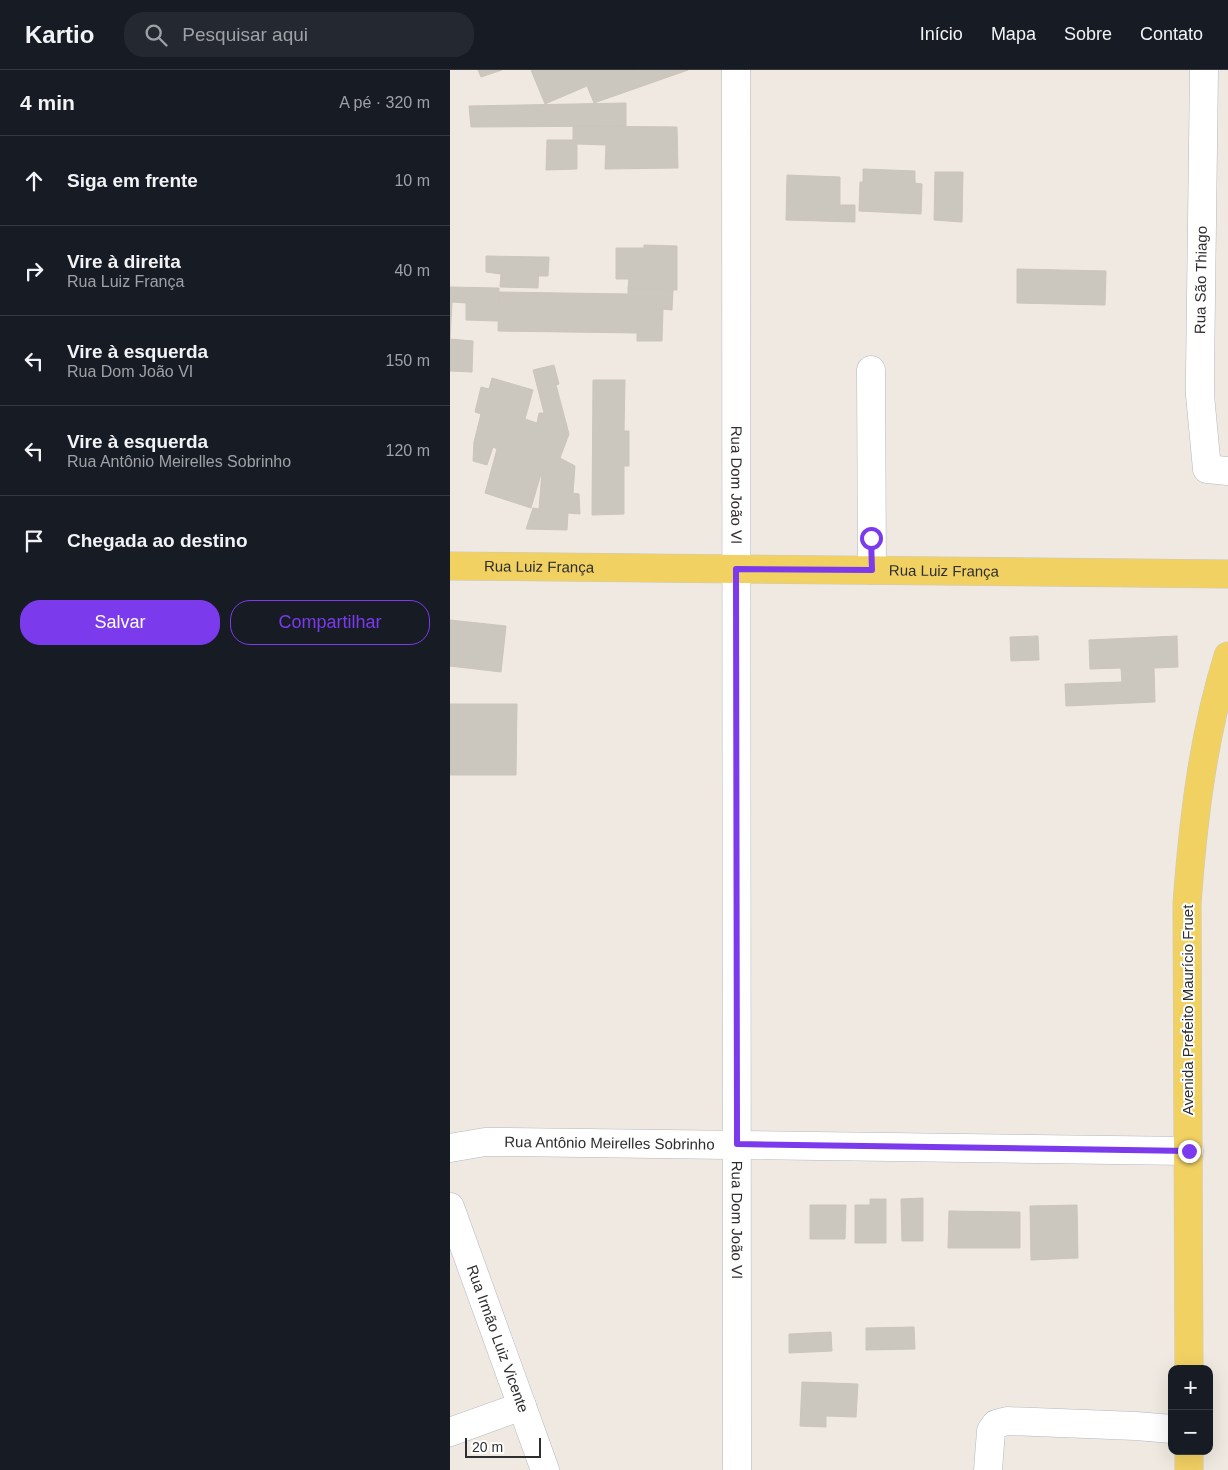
<!DOCTYPE html>
<html lang="pt">
<meta charset="utf-8">
<style>
body{margin:0;font-family:Arial,sans-serif;background:#242831;color:#f1f3f6}
.controls{position:absolute;right:15px;bottom:15px;display:grid;overflow:hidden;border-radius:10px;box-shadow:0 5px 20px #0002}
.controls button{width:45px;height:45px;display:grid;place-items:center;padding:0;border:0;border-bottom:1px solid #363941;background:#171b24;color:#f1f3f6;font:25px sans-serif}
.scale{position:absolute;left:15px;bottom:12px;width:76px;box-sizing:border-box;padding-left:5px;border:2px solid #2e2e2e;border-top:0;font-size:14px;line-height:18px;white-space:nowrap;color:#2e2e2e;-webkit-text-stroke:4px #fff;paint-order:stroke}
.stop{position:absolute;width:15px;height:15px;margin:-11px;border:4px solid #7c3aed;border-radius:50%;background:#fff}
.stop.end{background:#7c3aed;border-color:#fff;box-shadow:0 1px 5px #0008}
.list{margin:0;padding:0;list-style:none}
h2{display:flex;justify-content:space-between;align-items:center;height:65px;margin:0;padding:0 20px;font-size:21px}
h2 small{font-size:16px;font-weight:400;color:#9ea1a6}
.list li{display:grid;grid-template-columns:32px 1fr auto;gap:15px;align-items:center;box-sizing:border-box;height:90px;padding:0 20px;border-top:1px solid #363941}
.list b{display:block;font-size:19px;white-space:nowrap}
.list p{margin:0;font-size:16px;white-space:nowrap;color:#9ea1a6}
.list em{font-size:16px;font-style:normal;color:#9ea1a6}
.actions{display:flex;gap:10px;padding:15px 20px}
.actions a{flex:1;padding:11px 0;border:1px solid #7c3aed;border-radius:20px;text-align:center;font-size:18px;color:#7c3aed}
.actions .main{background:#7c3aed;color:#fff}
.icon{flex:none;width:28px;height:28px;fill:none;stroke:currentColor;stroke-width:2;stroke-linecap:round;stroke-linejoin:round}
.map{position:relative;flex:none;width:778px;height:1400px;overflow:hidden}
header{display:flex;align-items:center;gap:30px;box-sizing:border-box;height:70px;padding:0 25px;background:#171b24;border-bottom:1px solid #363941}
header strong{font-size:24px}
nav{display:flex;gap:28px;margin-inline-start:auto;font-size:18px}
.search{width:350px;height:45px;background:#242831;display:flex;align-items:center;gap:12px;box-sizing:border-box;padding:0 18px;border-radius:20px;color:#9ea1a6;font-size:19px}
main{display:flex}
aside{flex:1;background:#171b24}
.map>svg:first-child{display:block}
.building{fill:#cbc7bf;stroke:#cbc5ba}
.lines{fill:none;stroke-linecap:round;stroke-linejoin:round}
.minor-casing{stroke:#b4b7c1;stroke-width:29}
.major-casing{stroke:#c9c9c9;stroke-width:29}
.minor{stroke:#fff;stroke-width:28}
.major{stroke:#f2d163;stroke-width:28}
.route{stroke:#7c3aed;stroke-width:6}
.labels{text-anchor:middle;stroke-width:4;stroke-linejoin:round;paint-order:stroke}
.street-label{font-size:15px;fill:#2e2e2e;stroke:#fff}
</style>
<header>
<strong>Kartio</strong>
<div class="search"><svg class="icon" aria-label="search" viewBox="0 0 24 24"><circle cx="10" cy="10" r="6"/><path d="M15 15l6 6"/></svg>Pesquisar aqui</div>
<nav><a>Início</a><a>Mapa</a><a>Sobre</a><a>Contato</a></nav>
</header>
<main>
<aside>
<h2>4 min<small>A pé · 320 m</small></h2>
<ul class="list">
<li><svg class="icon" aria-label="ahead" viewBox="0 0 24 24"><path d="M12 20V5M6 11l6-6 6 6"/></svg><div><b>Siga em frente</b></div><em>10 m</em></li>
<li><svg class="icon" aria-label="right" viewBox="0 0 24 24"><path d="M7 20v-9h11M14 6l5 5-5 5"/></svg><div><b>Vire à direita</b><p>Rua Luiz França</p></div><em>40 m</em></li>
<li><svg class="icon" aria-label="left" viewBox="0 0 24 24"><path d="M17 20v-9H6M10 6l-5 5 5 5"/></svg><div><b>Vire à esquerda</b><p>Rua Dom João VI</p></div><em>150 m</em></li>
<li><svg class="icon" aria-label="left" viewBox="0 0 24 24"><path d="M17 20v-9H6M10 6l-5 5 5 5"/></svg><div><b>Vire à esquerda</b><p>Rua Antônio Meirelles Sobrinho</p></div><em>120 m</em></li>
<li><svg class="icon" aria-label="arrive" viewBox="0 0 24 24"><path d="M6 21V4h12l-3 4 3 4H6"/></svg><div><b>Chegada ao destino</b></div></li>
</ul>
<div class="actions"><a class="main">Salvar</a><a>Compartilhar</a></div>
</aside>
<div class="map">
<svg width="778" height="1400" viewBox="0 0 778 1400">
<rect width="100%" height="100%" fill="#efe9e1"/>
<!-- building -->
<g class="building">
<polygon points="28,0 52,0 31,7"/>
<polygon points="81,0 188,0 188,1 192,0 238,0 144,33 137,16 95,34"/>
<polygon points="176,33 176,56 21,57 19,36"/>
<polygon points="123,56 227,57 228,98 155,99 156,75 127,74 127,99 96,100 97,70 123,70"/>
<polygon points="413,99 465,101 465,113 472,114 471,144 409,141 410,112 413,112"/>
<polygon points="485,102 513,102 512,152 484,150"/>
<polygon points="337,105 390,107 390,135 405,135 405,152 336,150"/>
<polygon points="194,175 227,176 227,220 178,218 179,209 166,209 166,178 194,178"/>
<polygon points="36,186 89,187 88,218 50,217 51,204 36,202"/>
<polygon points="89,187 99,187 98,206 88,206"/>
<polygon points="567,199 656,201 655,235 567,233"/>
<polygon points="0,217 49,218 48,251 16,250 16,233 2,232 0,269"/>
<polygon points="178,218 223,220 222,240 213,239 212,271 187,271 187,263 48,261 49,222 178,224"/>
<polygon points="0,269 23,271 22,302 0,301"/>
<polygon points="104,295 109,314 106,315 119,364 110,388 125,396 123,423 129,424 130,444 118,443 117,460 76,459 83,438 89,439 92,401 101,370 83,300"/>
<polygon points="42,308 83,320 75,349 87,353 89,343 94,343 101,370 81,438 35,423 47,379 43,377 37,395 23,391 24,372 31,344 25,342 31,317 39,319"/>
<polygon points="143,310 175,310 174,361 179,361 179,396 174,396 174,444 142,445"/>
<polygon points="0,550 56,556 51,602 0,596"/>
<polygon points="588,566 589,590 561,591 560,567"/>
<polygon points="727,566 728,597 704,598 705,632 616,636 615,614 672,612 671,598 640,599 639,570"/>
<polygon points="0,634 67,634 66,705 0,705"/>
<polygon points="473,1128 473,1171 452,1171 451,1129"/>
<polygon points="420,1129 436,1129 436,1173 405,1173 405,1135 420,1135"/>
<polygon points="360,1135 396,1135 395,1169 360,1169"/>
<polygon points="627,1135 628,1188 581,1190 580,1136"/>
<polygon points="499,1141 570,1142 570,1178 498,1178"/>
<polygon points="464,1257 465,1279 416,1280 416,1258"/>
<polygon points="381,1262 382,1281 339,1283 339,1264"/>
<polygon points="352,1312 408,1314 406,1347 376,1346 376,1357 350,1356"/>
</g>
<g class="lines">
<!-- minor casing -->
<g class="minor-casing">
<g id="minor">
<path id="s1" d="M 286,0 L 287,1400"/>
<polyline points="754,0 750,303 750,325 757,399 778,401"/>
<polyline points="421,300 422,500"/>
<path id="s2" d="M 0,1078 L 35,1072 L 59,1072 L 739,1081"/>
<path id="s3" d="M 0,1137 L 95,1400"/>
<polyline points="0,1362 72,1336"/>
<polyline points="538,1400 541,1361 546,1354 557,1351 686,1356 722,1359"/>
</g>
</g>
<!-- major casing -->
<g class="major-casing">
<g id="major">
<path id="s4" d="M 0,496 L 778,504"/>
<path d="M 739,1299 L 737,834 C 743,751 753,666 778,586"/>
<polyline points="739,1381 739,1400"/>
</g>
</g>
<!-- minor -->
<use href="#minor" class="minor"/>
<!-- major -->
<use href="#major" class="major"/>
</g>
<g class="lines">
<!-- route -->
<polyline class="route" points="421,468 422,500 286,499 287,1074 739,1081"/>
</g>
<g class="labels">
<!-- street labels -->
<g class="street-label">
<text transform="translate(751 210) rotate(-89)" y="5">Rua São Thiago</text>
<text dy="5" stroke="none"><textPath href="#s1" startOffset="415">Rua Dom João VI</textPath></text>
<text dy="5" stroke="none"><textPath href="#s4" startOffset="89">Rua Luiz França</textPath></text>
<text dy="5" stroke="none"><textPath href="#s4" startOffset="494">Rua Luiz França</textPath></text>
<text transform="translate(738 940) rotate(-90)" y="5">Avenida Prefeito Maurício Fruet</text>
<text dy="5" stroke="none"><textPath href="#s2" startOffset="160">Rua Antônio Meirelles Sobrinho</textPath></text>
<text dy="5" stroke="none"><textPath href="#s1" startOffset="1150">Rua Dom João VI</textPath></text>
<text dy="5" stroke="none"><textPath href="#s3" startOffset="140">Rua Irmão Luiz Vicente</textPath></text>
</g>
</g>
</svg>
<div class="controls">
<button>+</button>
<button>−</button>
</div>
<div class="scale">20 m</div>
<div class="stop" style="left:421px;top:468px"></div>
<div class="stop end" style="left:739px;top:1081px"></div>
</div>
</main>
